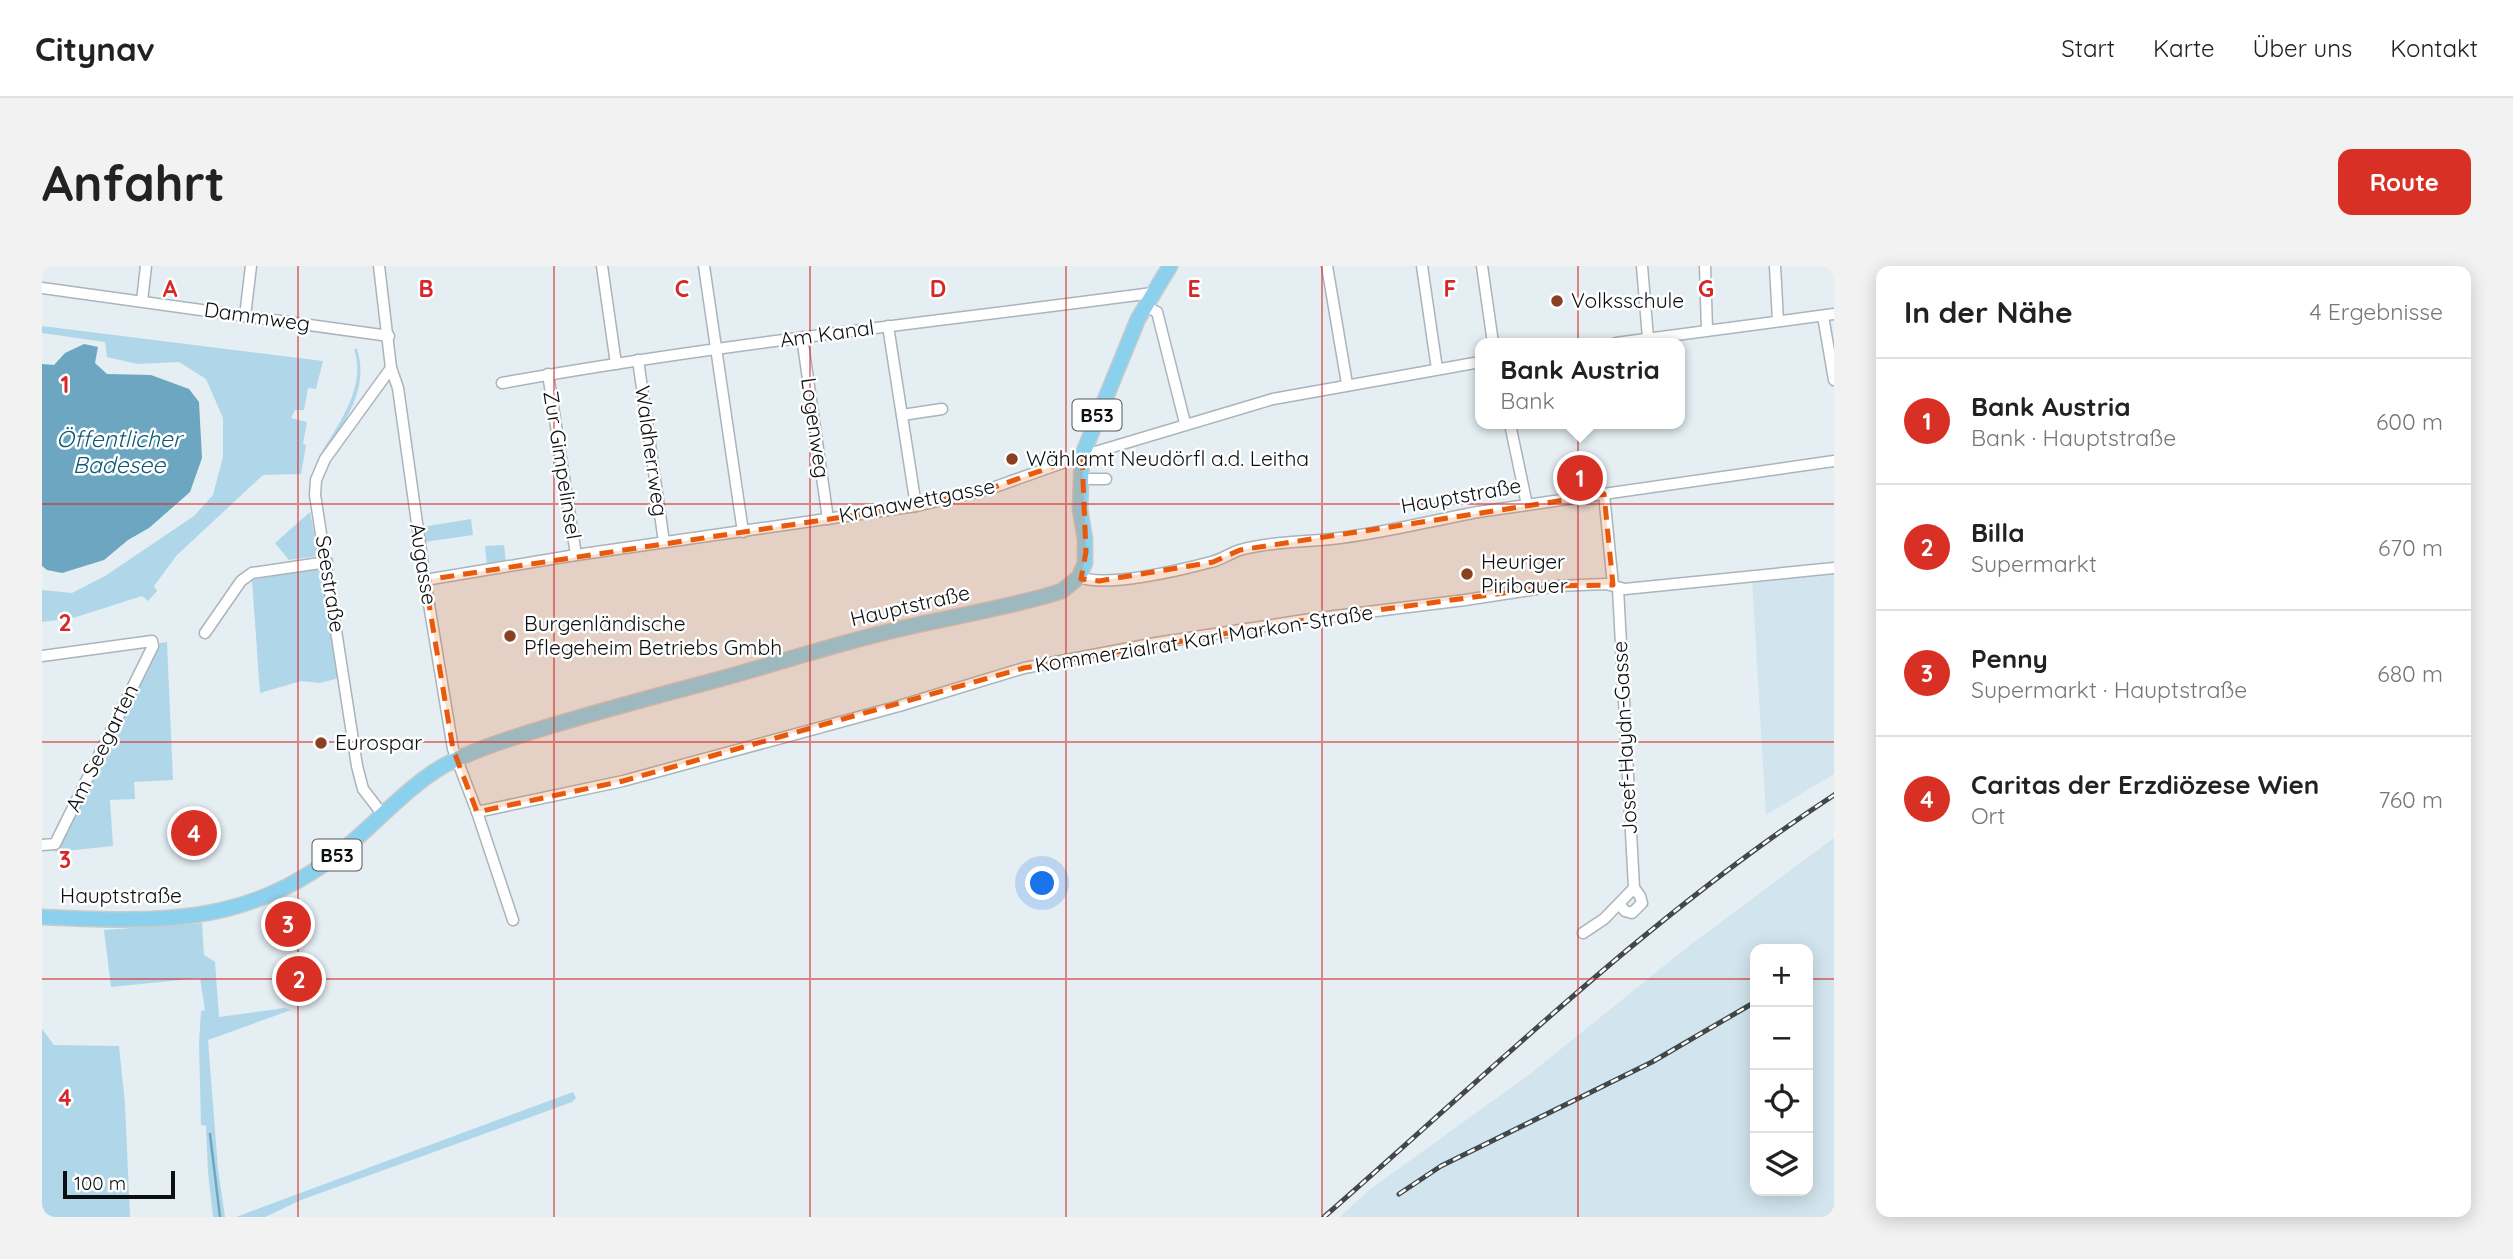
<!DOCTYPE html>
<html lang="de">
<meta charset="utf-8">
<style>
body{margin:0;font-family:Quicksand,sans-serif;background:#f2f2f2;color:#222}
.controls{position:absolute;right:21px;bottom:21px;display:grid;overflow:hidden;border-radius:14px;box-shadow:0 4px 18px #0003}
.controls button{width:63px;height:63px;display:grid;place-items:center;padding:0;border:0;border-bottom:2px solid #e0e0e0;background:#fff;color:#222;font:35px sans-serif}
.scale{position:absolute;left:21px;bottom:18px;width:112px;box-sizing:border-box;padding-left:7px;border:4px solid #0c0f11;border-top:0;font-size:19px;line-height:24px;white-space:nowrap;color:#0c0f11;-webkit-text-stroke:5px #fff;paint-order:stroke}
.you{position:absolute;left:1001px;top:618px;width:24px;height:24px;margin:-18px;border:5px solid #fff;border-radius:50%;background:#1a73e8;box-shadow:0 0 0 10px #1a73e833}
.badge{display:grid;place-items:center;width:46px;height:46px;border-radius:50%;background:#d93025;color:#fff;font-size:23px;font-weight:700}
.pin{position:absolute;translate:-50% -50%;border:4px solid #fff;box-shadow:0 2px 7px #0006}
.popup{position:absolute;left:1433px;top:72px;width:210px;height:91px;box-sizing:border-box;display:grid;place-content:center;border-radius:14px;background:#fff;filter:drop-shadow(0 2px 5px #0005);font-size:23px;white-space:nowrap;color:#767676}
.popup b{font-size:26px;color:#222}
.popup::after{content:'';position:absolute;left:50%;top:100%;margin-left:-14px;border:14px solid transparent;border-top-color:#fff}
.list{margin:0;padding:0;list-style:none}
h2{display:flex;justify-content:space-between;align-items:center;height:91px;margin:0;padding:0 28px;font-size:30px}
h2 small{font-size:23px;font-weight:400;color:#767676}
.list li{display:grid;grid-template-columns:46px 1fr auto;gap:21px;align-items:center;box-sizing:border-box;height:126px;padding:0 28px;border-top:2px solid #e0e0e0}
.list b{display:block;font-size:26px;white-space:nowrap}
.list p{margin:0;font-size:23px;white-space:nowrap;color:#767676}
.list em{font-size:23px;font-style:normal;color:#767676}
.icon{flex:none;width:38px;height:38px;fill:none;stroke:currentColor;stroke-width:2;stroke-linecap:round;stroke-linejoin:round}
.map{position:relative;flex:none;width:1792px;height:951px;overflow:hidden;border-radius:14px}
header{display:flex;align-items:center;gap:42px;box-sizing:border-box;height:98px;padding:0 35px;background:#fff;border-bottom:2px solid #e0e0e0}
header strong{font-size:33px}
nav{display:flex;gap:38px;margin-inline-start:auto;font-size:24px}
.intro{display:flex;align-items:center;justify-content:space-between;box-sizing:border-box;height:168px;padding:0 42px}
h1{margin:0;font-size:49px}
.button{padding:18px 32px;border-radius:14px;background:#d93025;color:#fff;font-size:24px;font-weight:700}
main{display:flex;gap:42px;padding:0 42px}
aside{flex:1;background:#fff;border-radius:14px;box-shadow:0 4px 18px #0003}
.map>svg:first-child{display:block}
.built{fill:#d2e5ee;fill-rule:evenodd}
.green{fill:#b0d7e9}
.water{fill:#6ca6c1}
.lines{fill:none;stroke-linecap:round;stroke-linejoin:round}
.stream{stroke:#6ca6c1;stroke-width:2.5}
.minor-casing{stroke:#abb4b9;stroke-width:13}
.major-casing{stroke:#cacacb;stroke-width:17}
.minor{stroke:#fff;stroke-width:10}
.major{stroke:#8bd0ec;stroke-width:14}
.rail-casing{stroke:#42474a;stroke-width:5}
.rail{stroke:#fff;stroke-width:2.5;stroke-dasharray:8;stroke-linecap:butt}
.marked{fill:#e8590c;fill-opacity:0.2;stroke:#e8590c;stroke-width:5;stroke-dasharray:14 9;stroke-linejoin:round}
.grid{fill:none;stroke:#d62828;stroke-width:2;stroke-opacity:0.55}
.poi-dot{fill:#8a4122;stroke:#fff;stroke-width:2.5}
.labels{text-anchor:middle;stroke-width:5;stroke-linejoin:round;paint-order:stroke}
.shield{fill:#fff;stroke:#555758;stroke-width:2}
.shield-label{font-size:19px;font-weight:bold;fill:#0c0f11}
.poi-label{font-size:21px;fill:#0c0f11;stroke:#fff;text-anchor:start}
.street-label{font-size:21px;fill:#0c0f11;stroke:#fff}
.water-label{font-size:23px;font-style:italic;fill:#0c5a75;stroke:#fff}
.grid-label{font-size:23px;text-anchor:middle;font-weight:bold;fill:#d62828;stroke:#fff;stroke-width:5;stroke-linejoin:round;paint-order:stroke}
</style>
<header>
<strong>Citynav</strong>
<nav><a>Start</a><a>Karte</a><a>Über uns</a><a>Kontakt</a></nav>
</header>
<div class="intro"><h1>Anfahrt</h1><a class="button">Route</a></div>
<main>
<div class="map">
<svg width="1792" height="951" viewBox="0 0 1792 951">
<rect width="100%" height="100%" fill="#e4eef3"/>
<!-- built -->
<g class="built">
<polygon points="1792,306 1792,508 1724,549 1710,314"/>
<path d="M 1792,572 L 1792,951 L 1298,951 L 1327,924 L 1488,808 L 1648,679 ZM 1766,683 L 1766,925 L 1713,925 L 1713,683 Z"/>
</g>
<!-- green -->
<g class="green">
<polygon points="0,60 281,95 274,123 266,122 262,144 253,144 249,152 265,156 261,178 264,179 259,208 221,209 135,289 112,320 115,325 106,335 100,330 31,352 0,356 0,324 30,327 63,310 152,250 171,229 181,191 181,152 164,113 137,96 95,98 65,91 63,76 0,67"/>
<path d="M 312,83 L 315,83 C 328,123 302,158 280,189 L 278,189 C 297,157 325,121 312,83 Z"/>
<polygon points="268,246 277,290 247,294 233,277"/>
<polygon points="429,253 431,269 382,276 380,261"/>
<polygon points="462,279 464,297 445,300 443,280"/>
<polygon points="275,301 280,308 297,412 278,417 259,415 218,427 210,314"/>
<polygon points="125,376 131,514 92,516 93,533 68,534 71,580 13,586 118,377"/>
<polygon points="160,657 162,689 173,696 177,751 242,742 249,744 166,774 176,903 183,951 171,951 166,906 164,860 159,859 157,778 159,745 163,744 158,712 69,721 62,664"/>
<polygon points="0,763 12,779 77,780 83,838 88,951 0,951"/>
<polygon points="531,826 534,832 530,836 259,934 223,951 194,951"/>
</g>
<!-- water -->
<polygon class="water" points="42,78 56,81 53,97 65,108 109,109 147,123 157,136 160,192 148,226 107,262 86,274 62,294 20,307 5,304 0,300 0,98 12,99 23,87"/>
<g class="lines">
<!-- stream -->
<polyline class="stream" points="168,868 178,951"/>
<!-- minor casing -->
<g class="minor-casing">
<g id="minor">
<polyline points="337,0 349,102 356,122 383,314 411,483 435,546 581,515 857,440 982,402 1114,377 1269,353 1423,334 1514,320 1564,318 1583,323 1792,302"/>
<polyline points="560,0 574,98"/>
<polyline points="662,0 701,266"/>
<polyline points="1285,0 1305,118"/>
<polyline points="1380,0 1395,103"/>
<polyline points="1440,0 1451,77"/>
<polyline points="1600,0 1606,72"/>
<polyline points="1663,0 1665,64"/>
<polyline points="1733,0 1736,55"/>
<polyline points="0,22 347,70"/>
<polyline points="100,35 104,0"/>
<polyline points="1103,40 1115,46 1143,157"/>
<polyline points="203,50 209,0"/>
<polyline points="1781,50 1792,114"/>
<polyline points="846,60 874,240"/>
<polyline points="760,71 786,253"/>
<polyline points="1574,77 1792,48"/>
<polyline points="596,94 622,276"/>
<polyline points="506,108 534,289"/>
<path d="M 460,117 C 675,78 893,56 1110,27"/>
<polyline points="860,149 900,143"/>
<polyline points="1468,158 1485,239"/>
<polyline points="1038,213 1064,213"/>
<polyline points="1562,228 1571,319"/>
<path d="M 1037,311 C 1064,322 1139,304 1169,296 C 1179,294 1188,287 1198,284 C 1227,276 1259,276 1289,273 C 1338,268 1387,255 1436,246 L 1792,195"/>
<polyline points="383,314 534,289 874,240 950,222 1040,190 1231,133 1438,96"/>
<polyline points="163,367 199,315 210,307 285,296"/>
<polyline points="0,390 110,375 111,380 13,578 0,579"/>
<polyline points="435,546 471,654"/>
<polyline points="341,549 321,523 315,500 273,229 274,214 283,193 349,102"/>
<polyline points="1577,638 1583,645 1590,647 1600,637 1598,630 1592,622"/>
<polyline points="1541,667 1562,653 1592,622 1576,322"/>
</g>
</g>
<!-- major casing -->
<g class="major-casing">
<path id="major" d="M 0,651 C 113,656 203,661 297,587 C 333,559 363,522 403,499 C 422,489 443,481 464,474 C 533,451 604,433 674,414 C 733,398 790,379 849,365 C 905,351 964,343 1020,325 L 1037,311 L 1043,297 L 1043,273 L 1038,243 L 1040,190 L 1096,53 L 1128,0"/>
</g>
<!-- minor -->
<use href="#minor" class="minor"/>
<!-- major -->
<use href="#major" class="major"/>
<!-- rail casing -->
<g class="rail-casing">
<g id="rail">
<polyline points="1357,928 1399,900 1610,796 1713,736"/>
<path d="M 1282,951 C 1448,806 1607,650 1792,529"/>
</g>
</g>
<!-- rail -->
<use href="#rail" class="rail"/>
</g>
<!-- marked area -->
<path class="marked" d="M 1040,190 L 1044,286 L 1039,313 L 1057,315 L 1171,296 L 1198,284 L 1562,228 L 1571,319 L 1514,320 L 1269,353 L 982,402 L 581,515 L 435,546 L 411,483 L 383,314 L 874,240 L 950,222 Z"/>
<!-- grid -->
<path class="grid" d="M 256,0 L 256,951M 512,0 L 512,951M 768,0 L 768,951M 1024,0 L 1024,951M 1280,0 L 1280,951M 1536,0 L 1536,951M 0,238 L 1792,238M 0,476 L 1792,476M 0,713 L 1713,713M 1766,713 L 1792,713"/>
<!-- markers -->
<g class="poi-dot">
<circle cx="1515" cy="35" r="7"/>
<circle cx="970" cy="193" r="7"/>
<circle cx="1425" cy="308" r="7"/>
<circle cx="468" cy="370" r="7"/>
<circle cx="279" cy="477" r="7"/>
</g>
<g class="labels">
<!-- shield labels -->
<g class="shield">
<rect x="1030.5" y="133.5" width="49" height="31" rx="5"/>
<rect x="270.5" y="573.5" width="49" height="31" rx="5"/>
</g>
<g class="shield-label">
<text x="1055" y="156">B53</text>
<text x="295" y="596">B53</text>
</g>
<!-- poi labels -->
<g class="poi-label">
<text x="1529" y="42">Volksschule</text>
<text x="984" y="200">Wählamt Neudörfl a.d. Leitha</text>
<text x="1439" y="303">Heuriger<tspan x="1439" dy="24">Piribauer</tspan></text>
<text x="482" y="365">Burgenländische<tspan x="482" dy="24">Pflegeheim Betriebs Gmbh</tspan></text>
<text x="293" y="484">Eurospar</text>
</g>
<!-- street labels -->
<g class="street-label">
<text transform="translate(215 51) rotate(8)" y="7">Dammweg</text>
<text transform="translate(785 68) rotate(-8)" y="7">Am Kanal</text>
<text transform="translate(773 162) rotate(82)" y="7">Logenweg</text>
<text transform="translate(609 185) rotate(82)" y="7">Waldherrweg</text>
<text transform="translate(520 199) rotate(81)" y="7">Zur Gimpelinsel</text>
<text transform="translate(1419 230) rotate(-10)" y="7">Hauptstraße</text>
<text transform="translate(875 235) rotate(-11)" y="7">Kranawettgasse</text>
<text transform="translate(381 298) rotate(81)" y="7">Augasse</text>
<text transform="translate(288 318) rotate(81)" y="7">Seestraße</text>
<text transform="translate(868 340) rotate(-13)" y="7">Hauptstraße</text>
<text transform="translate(1162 373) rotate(-9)" y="7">Kommerzialrat Karl Markon-Straße</text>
<text transform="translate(1583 472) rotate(-93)" y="7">Josef-Haydn-Gasse</text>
<text transform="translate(60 482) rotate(-64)" y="7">Am Seegarten</text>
<text x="79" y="637">Hauptstraße</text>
</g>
<!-- water labels -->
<g class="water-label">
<text x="77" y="181">Öffentlicher<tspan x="77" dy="26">Badesee</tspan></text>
</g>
</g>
<g class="grid-label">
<text x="128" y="31">A</text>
<text x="384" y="31">B</text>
<text x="640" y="31">C</text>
<text x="896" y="31">D</text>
<text x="1152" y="31">E</text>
<text x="1408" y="31">F</text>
<text x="1664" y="31">G</text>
<text x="23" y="127">1</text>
<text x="23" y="365">2</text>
<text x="23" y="602">3</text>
<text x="23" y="840">4</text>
</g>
</svg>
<div class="controls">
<button>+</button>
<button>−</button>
<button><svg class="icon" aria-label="locate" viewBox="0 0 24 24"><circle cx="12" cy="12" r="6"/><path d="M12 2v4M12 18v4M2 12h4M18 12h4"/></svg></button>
<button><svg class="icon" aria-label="layers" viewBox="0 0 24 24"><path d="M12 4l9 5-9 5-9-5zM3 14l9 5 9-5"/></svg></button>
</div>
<div class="scale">100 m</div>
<div class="you"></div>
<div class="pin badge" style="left:1538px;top:212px">1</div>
<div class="popup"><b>Bank Austria</b>Bank</div>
<div class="pin badge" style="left:257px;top:713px">2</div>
<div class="pin badge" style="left:246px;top:658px">3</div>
<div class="pin badge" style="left:152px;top:567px">4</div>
</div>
<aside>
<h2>In der Nähe<small>4 Ergebnisse</small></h2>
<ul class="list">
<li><span class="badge">1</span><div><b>Bank Austria</b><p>Bank · Hauptstraße</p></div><em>600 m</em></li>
<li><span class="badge">2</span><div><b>Billa</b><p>Supermarkt</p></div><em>670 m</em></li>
<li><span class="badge">3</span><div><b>Penny</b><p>Supermarkt · Hauptstraße</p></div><em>680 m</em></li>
<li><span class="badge">4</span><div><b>Caritas der Erzdiözese Wien</b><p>Ort</p></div><em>760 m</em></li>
</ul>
</aside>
</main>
